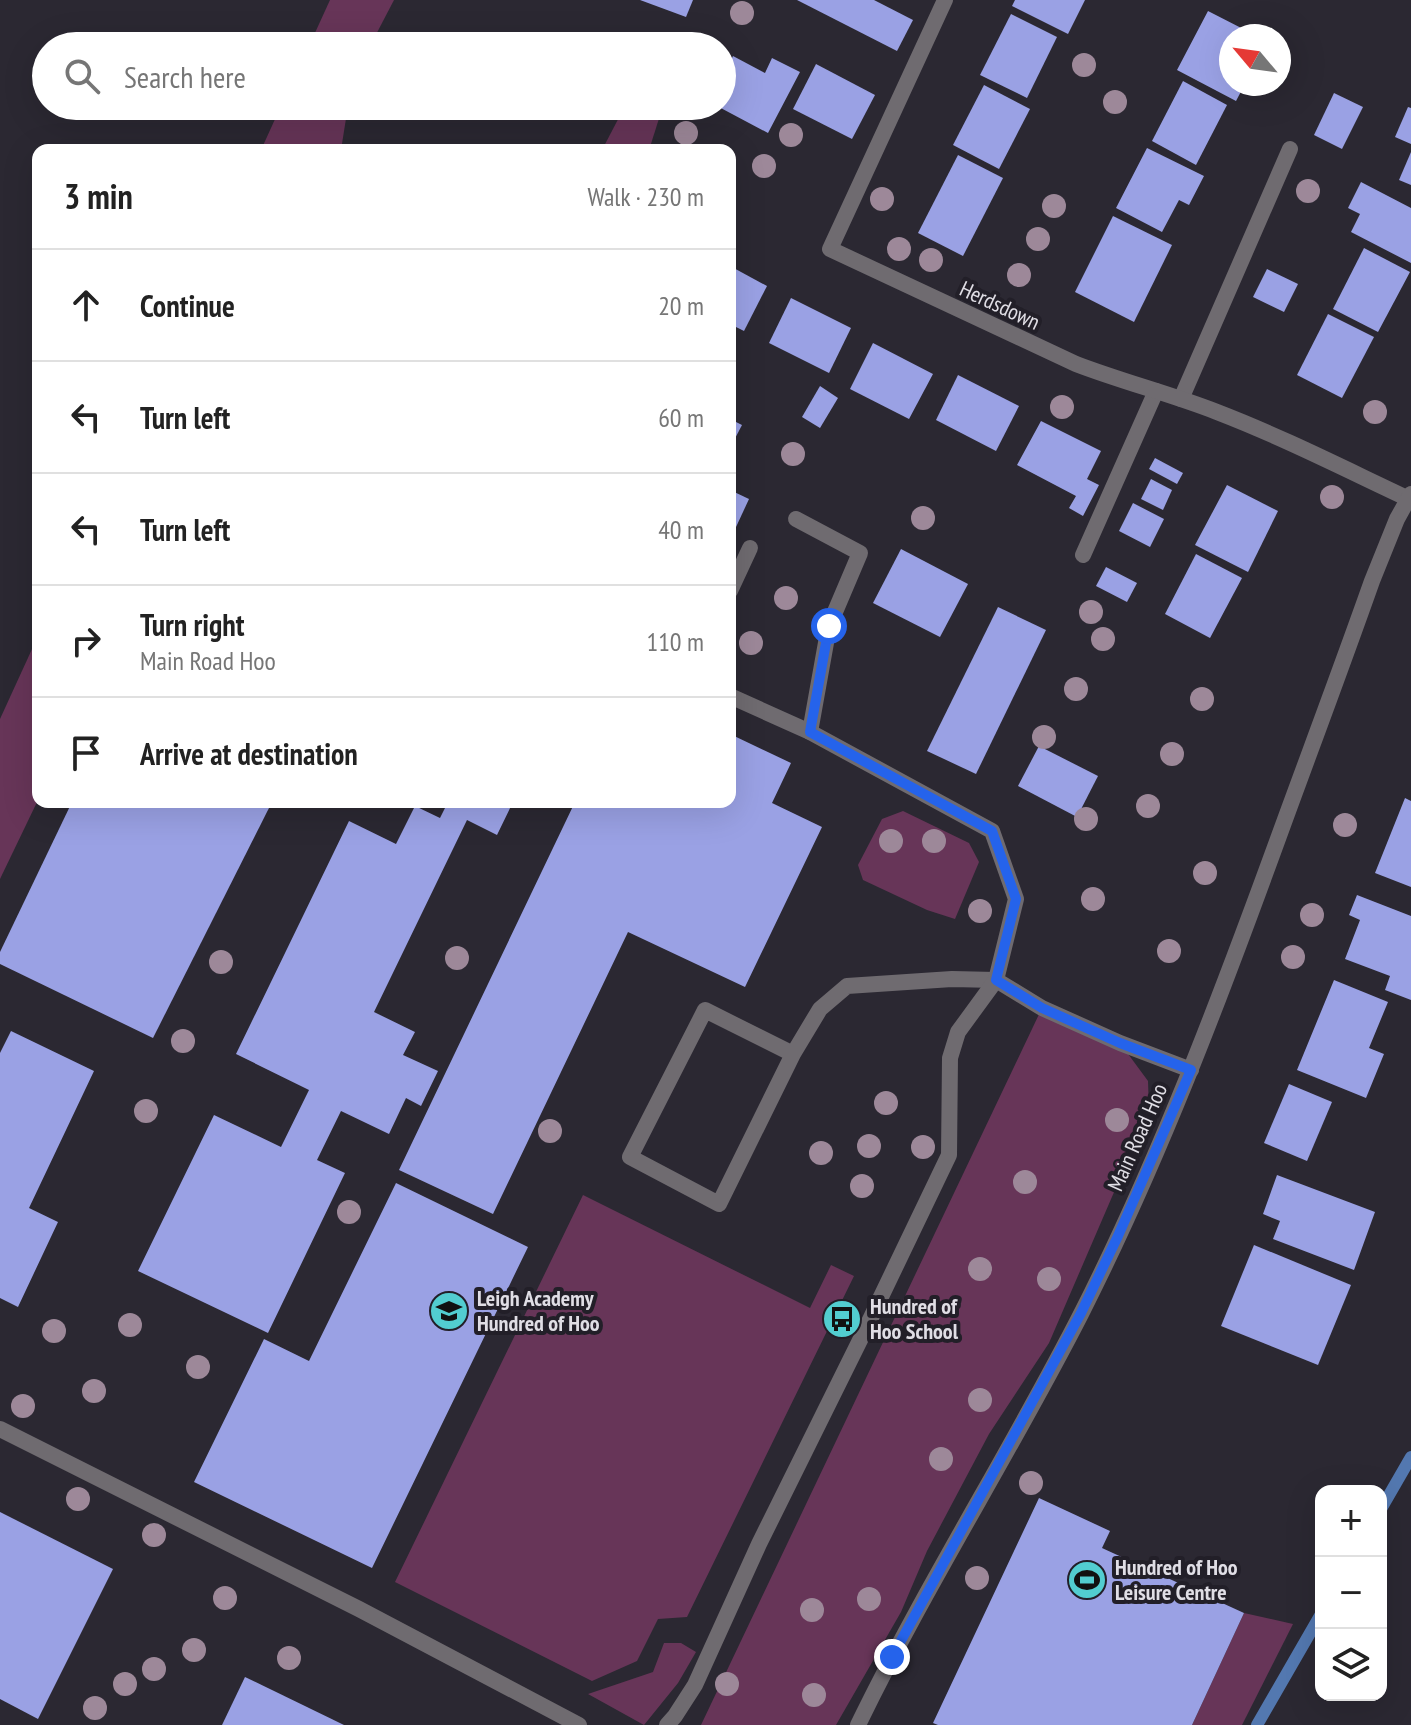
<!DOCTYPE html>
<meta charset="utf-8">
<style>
body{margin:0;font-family:"PT Sans Narrow",sans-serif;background:#f6f6f6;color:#222}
.controls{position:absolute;right:24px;bottom:24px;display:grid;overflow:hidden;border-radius:16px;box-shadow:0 8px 32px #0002}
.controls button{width:72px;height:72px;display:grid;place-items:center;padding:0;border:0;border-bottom:2px solid #e0e0e0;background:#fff;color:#222;font:40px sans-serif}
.compass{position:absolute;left:1219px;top:24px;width:72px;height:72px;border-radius:50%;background:#fff;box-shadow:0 8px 32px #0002;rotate:299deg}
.stop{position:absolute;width:24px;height:24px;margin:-18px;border:6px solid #2563eb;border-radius:50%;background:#fff}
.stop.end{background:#2563eb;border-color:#fff;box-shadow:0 2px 8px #0008}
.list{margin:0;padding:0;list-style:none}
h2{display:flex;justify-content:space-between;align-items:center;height:104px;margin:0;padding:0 32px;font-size:34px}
h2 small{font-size:26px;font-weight:400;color:#767676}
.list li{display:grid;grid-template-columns:52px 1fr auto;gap:24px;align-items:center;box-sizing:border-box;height:112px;padding:0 32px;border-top:2px solid #e0e0e0}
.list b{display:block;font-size:30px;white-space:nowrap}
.list p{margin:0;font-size:26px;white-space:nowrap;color:#767676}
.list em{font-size:26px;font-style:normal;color:#767676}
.icon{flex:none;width:44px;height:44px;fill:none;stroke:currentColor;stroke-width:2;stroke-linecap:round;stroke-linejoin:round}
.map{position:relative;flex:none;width:1411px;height:1725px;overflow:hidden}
.search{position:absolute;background:#fff;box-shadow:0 8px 32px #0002;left:32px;top:32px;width:704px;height:88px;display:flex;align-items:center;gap:20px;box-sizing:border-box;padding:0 28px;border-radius:44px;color:#767676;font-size:30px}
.panel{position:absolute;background:#fff;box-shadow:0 8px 32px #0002;left:32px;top:144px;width:704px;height:664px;border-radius:16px}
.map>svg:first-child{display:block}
.green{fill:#673558}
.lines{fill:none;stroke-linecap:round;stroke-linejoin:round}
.stream{stroke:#5378b0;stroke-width:12}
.building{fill:#9aa1e4}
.service{stroke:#6f6b70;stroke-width:16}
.minor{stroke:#6f6b70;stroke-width:16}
.tertiary{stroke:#6f6b70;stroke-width:16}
.tree{fill:#9d8899}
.route{stroke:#2563eb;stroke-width:10}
.labels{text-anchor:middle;stroke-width:8;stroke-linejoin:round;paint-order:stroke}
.street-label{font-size:22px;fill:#e0dee5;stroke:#221f28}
.poi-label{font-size:22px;font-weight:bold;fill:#e0dee5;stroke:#221f28;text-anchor:start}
</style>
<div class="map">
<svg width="1411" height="1725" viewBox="0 0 1411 1725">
<rect width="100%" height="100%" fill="#2b2832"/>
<!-- green -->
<g class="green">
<polygon points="330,0 394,0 370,46 309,46"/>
<polygon points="281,106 348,106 341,150 261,150"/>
<polygon points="625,106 663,106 649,150 602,150"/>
<polygon points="38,636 38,800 0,879 0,719"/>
<polygon points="903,811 969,843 979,862 955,919 927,910 863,880 858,865 882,819"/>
<polygon points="1042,1008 1120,1043 1148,1081 1149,1111 1049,1343 989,1434 927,1551 901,1612 836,1725 701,1725"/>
<polygon points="583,1195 810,1308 831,1265 854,1276 687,1617 658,1619 637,1661 592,1681 395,1582"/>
<polygon points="1244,1613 1293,1624 1242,1725 1192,1725"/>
<polygon points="664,1643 681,1643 696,1652 678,1683 644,1725 588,1694 653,1672"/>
</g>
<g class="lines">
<!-- stream -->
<g class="stream">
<polyline points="1381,1509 1411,1457"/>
<polyline points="1257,1725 1321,1614"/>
</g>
</g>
<!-- building -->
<g class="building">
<polygon points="640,0 693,0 686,17"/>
<polygon points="797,0 874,0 913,20 897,51"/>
<polygon points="1015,0 1085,0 1068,34 1012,6"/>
<polygon points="1208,11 1251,33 1250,36 1231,36 1231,84 1245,84 1236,101 1177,70"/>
<polygon points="1011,14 1057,37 1027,98 980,75"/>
<polygon points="733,56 765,73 772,58 800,72 768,133 717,106 722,106 722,78"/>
<polygon points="816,64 875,95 852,139 793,109"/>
<polygon points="1183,81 1227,105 1196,165 1152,141"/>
<polygon points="984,85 1030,109 999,169 953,145"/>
<polygon points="1334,93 1363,107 1342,149 1314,135"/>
<polygon points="1408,107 1411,108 1411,144 1395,137"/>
<polygon points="1147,148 1204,176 1189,205 1179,200 1162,232 1116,208"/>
<polygon points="1411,152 1411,185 1399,180"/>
<polygon points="958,155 1003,178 963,256 918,233"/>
<polygon points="1361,182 1411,208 1411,263 1351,232 1360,214 1348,208"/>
<polygon points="1113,216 1172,245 1134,322 1075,292"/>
<polygon points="1364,248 1410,272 1378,332 1333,309"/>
<polygon points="730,266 767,286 744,331 730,324"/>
<polygon points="1267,269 1298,284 1284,312 1253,297"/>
<polygon points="791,298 851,328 829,373 769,343"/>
<polygon points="1328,314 1374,337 1342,398 1297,375"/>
<polygon points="873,343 933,374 909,419 850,389"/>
<polygon points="958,375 1019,406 996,451 936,420"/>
<polygon points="820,386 838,398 820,428 802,417"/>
<polygon points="730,419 742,425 730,448"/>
<polygon points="1041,421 1101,451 1087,479 1099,485 1083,516 1069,508 1076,496 1017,465"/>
<polygon points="1155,458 1183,473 1177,484 1149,469"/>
<polygon points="1151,479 1172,490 1163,510 1141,499"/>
<polygon points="1227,485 1278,511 1248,572 1195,545"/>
<polygon points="730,490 749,499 730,540"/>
<polygon points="1133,503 1164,519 1150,547 1119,531"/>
<polygon points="901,549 968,584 940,637 873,603"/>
<polygon points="1196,554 1242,578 1210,638 1165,614"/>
<polygon points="1106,567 1137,583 1127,602 1096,586"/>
<polygon points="998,607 1046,630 976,774 927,751"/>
<polygon points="730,734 791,763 772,803 822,827 745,987 628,932 493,1214 399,1170 575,802 730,802"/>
<polygon points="1039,746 1098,776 1077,817 1018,786"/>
<polygon points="1405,798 1411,801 1411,887 1375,873"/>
<polygon points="72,802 272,802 153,1038 0,964 0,952"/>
<polygon points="448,802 513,802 497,835 467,820 374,1012 415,1032 403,1055 438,1071 421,1106 406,1098 389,1134 341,1111 317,1160 345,1173 268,1333 138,1271 214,1115 281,1147 309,1090 236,1054 349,821 396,844 415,806 440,818"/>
<polygon points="1357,895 1411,916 1411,1000 1385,990 1390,976 1345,959 1360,920 1349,915"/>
<polygon points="1334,980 1388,1002 1369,1048 1384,1054 1366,1098 1297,1070"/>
<polygon points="11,1031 94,1071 29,1208 58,1222 18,1307 0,1298 0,1053"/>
<polygon points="1289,1084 1332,1102 1307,1161 1264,1143"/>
<polygon points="1277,1175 1375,1212 1354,1270 1273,1239 1280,1221 1263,1214"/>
<polygon points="396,1183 528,1247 372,1568 194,1482 264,1339 309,1361"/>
<polygon points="1254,1245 1351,1285 1318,1365 1221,1326"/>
<polygon points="1039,1498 1110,1531 1102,1548 1244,1613 1192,1725 938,1725 933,1723"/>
<polygon points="0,1512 113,1569 38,1719 0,1699"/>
<polygon points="245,1677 344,1725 222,1725"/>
</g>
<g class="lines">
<!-- service -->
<g class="service">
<polyline points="1181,399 1290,149"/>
<polyline points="796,519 860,553 829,626 810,732"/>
<polyline points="1083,555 1156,391"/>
<polyline points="730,591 750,548"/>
<polyline points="793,1054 705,1010 630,1157 719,1204 793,1054 820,1009 847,986 952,979 996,980 1042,1008 1120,1043 1191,1070"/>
<polyline points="0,1429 359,1609 579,1725"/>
<polyline points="667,1725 675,1716 695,1685 759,1544 867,1326 949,1155 950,1058 958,1032 996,980 1016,899 992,831 810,732 730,696"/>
</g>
<!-- minor -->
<path class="minor" d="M 945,0 L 830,249 L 1076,364 C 1123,382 1171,394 1217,412 C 1282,437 1345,469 1409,499"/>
<!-- tertiary -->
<path class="tertiary" d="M 858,1725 C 926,1585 1010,1453 1081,1314 C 1159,1160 1220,998 1279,836 C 1310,751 1342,666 1372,581 L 1397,519 L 1411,494"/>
</g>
<!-- trees -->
<g class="tree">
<circle cx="742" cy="13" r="12"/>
<circle cx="1084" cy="65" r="12"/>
<circle cx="1115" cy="102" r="12"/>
<circle cx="686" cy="133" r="12"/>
<circle cx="791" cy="135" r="12"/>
<circle cx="764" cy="166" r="12"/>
<circle cx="1308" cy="191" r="12"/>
<circle cx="882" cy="199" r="12"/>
<circle cx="1054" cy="206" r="12"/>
<circle cx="1038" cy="239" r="12"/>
<circle cx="899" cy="249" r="12"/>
<circle cx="931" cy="260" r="12"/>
<circle cx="1019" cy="275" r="12"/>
<circle cx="1062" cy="407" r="12"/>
<circle cx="1375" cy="412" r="12"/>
<circle cx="793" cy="454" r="12"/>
<circle cx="1332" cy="497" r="12"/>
<circle cx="923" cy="518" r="12"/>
<circle cx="786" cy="598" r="12"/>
<circle cx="1091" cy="612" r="12"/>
<circle cx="1103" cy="639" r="12"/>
<circle cx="751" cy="643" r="12"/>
<circle cx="1076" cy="689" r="12"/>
<circle cx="1202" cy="699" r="12"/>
<circle cx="1044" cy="737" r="12"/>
<circle cx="1172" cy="754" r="12"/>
<circle cx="1148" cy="806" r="12"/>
<circle cx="1086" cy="819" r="12"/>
<circle cx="1345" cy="825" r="12"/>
<circle cx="891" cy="841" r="12"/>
<circle cx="934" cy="841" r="12"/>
<circle cx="1205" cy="873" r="12"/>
<circle cx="1093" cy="899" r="12"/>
<circle cx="980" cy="911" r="12"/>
<circle cx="1312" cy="915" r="12"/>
<circle cx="1169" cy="951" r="12"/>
<circle cx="1293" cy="957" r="12"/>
<circle cx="457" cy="958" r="12"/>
<circle cx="221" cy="962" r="12"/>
<circle cx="183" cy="1041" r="12"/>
<circle cx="886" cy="1103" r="12"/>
<circle cx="146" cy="1111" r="12"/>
<circle cx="1117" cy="1120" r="12"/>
<circle cx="550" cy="1131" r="12"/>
<circle cx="869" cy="1146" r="12"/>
<circle cx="923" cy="1147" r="12"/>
<circle cx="821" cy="1153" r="12"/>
<circle cx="1025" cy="1182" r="12"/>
<circle cx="862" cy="1186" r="12"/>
<circle cx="349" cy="1212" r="12"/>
<circle cx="980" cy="1269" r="12"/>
<circle cx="1049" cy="1279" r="12"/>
<circle cx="130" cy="1325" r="12"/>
<circle cx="54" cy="1331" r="12"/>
<circle cx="198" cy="1367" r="12"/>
<circle cx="94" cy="1391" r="12"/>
<circle cx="980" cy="1400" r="12"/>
<circle cx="23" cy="1406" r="12"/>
<circle cx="941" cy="1459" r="12"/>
<circle cx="1031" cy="1483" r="12"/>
<circle cx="78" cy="1499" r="12"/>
<circle cx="154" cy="1535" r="12"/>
<circle cx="977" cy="1578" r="12"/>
<circle cx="225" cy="1598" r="12"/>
<circle cx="869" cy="1599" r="12"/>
<circle cx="812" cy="1610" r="12"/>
<circle cx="194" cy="1650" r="12"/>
<circle cx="289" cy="1658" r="12"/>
<circle cx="154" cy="1669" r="12"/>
<circle cx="125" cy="1684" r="12"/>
<circle cx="727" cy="1684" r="12"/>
<circle cx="814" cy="1695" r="12"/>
<circle cx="95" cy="1708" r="12"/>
</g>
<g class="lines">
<!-- route -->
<polyline class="route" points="829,626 810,732 992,831 1016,899 996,980 1042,1008 1120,1043 1191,1070 1118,1236 1081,1313 892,1657"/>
</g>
<!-- icons -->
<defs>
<g id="school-disc" transform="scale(2)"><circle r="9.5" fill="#52cdd0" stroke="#221f28"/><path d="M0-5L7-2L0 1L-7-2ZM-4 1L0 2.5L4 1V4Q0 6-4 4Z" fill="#111"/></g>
<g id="bus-disc" transform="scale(2)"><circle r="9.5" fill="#52cdd0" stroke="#221f28"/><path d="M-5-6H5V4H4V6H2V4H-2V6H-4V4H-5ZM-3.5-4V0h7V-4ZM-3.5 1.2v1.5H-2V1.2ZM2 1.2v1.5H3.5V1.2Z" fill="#111"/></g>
<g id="stadium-disc" transform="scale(2)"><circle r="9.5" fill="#52cdd0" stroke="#221f28"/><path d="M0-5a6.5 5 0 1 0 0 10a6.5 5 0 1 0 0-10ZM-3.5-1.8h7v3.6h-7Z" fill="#111"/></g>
</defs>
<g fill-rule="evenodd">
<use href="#school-disc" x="449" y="1311"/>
<use href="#bus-disc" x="842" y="1319"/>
<use href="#stadium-disc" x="1087" y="1580"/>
</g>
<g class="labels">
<!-- street labels -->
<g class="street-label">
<text transform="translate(1000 305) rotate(25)" y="8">Herdsdown</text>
<text transform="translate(1137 1137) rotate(-66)" y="8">Main Road Hoo</text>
</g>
<!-- poi labels -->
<g class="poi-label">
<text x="477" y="1306">Leigh Academy<tspan x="477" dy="25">Hundred of Hoo</tspan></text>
<text x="870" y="1314">Hundred of<tspan x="870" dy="25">Hoo School</tspan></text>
<text x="1115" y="1575">Hundred of Hoo<tspan x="1115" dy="25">Leisure Centre</tspan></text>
</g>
</g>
</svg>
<div class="controls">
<button>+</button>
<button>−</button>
<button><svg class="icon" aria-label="layers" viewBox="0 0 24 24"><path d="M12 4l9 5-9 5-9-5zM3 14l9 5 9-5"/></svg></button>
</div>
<svg class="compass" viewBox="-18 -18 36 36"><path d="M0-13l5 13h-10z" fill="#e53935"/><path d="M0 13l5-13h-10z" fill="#767676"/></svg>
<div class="stop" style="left:829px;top:626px"></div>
<div class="stop end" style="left:892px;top:1657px"></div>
<div class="search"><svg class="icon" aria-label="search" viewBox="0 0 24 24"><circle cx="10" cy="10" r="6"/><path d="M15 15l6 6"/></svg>Search here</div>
<section class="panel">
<h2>3 min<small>Walk · 230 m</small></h2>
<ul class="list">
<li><svg class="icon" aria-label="ahead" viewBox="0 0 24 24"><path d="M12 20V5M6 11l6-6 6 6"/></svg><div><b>Continue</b></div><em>20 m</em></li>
<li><svg class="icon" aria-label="left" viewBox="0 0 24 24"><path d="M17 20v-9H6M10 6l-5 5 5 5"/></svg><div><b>Turn left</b></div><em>60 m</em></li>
<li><svg class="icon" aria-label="left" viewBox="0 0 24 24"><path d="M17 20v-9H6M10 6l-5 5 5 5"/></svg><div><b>Turn left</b></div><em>40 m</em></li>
<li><svg class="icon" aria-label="right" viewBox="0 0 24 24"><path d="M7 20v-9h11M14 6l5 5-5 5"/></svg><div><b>Turn right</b><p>Main Road Hoo</p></div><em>110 m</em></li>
<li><svg class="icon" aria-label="arrive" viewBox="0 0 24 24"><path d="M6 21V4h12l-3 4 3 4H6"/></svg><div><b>Arrive at destination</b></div></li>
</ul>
</section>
</div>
